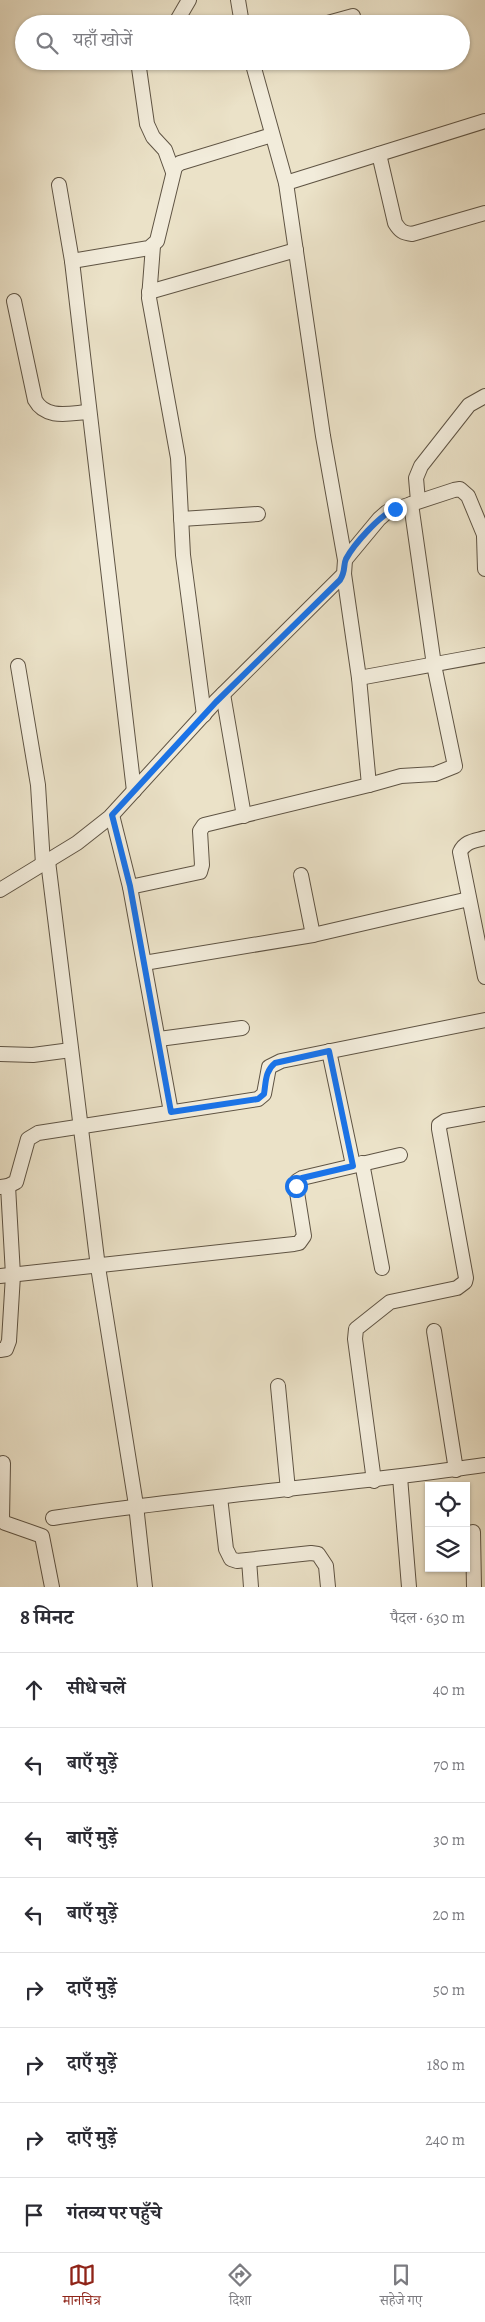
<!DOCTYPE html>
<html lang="hi">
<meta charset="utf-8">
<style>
body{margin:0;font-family:Alegreya,"Noto Serif Devanagari",serif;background:#f7f7f7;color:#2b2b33}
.controls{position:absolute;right:15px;bottom:15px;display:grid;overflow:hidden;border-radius:0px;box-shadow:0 1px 4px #0004}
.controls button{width:45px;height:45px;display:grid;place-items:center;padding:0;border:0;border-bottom:1px solid #e1e1e2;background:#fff;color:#2b2b33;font:25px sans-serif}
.stop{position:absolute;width:15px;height:15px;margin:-11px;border:4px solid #1a73e8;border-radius:50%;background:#fff}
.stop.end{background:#1a73e8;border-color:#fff;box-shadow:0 1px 5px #0008}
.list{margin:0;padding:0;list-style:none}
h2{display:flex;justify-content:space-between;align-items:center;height:65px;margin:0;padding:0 20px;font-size:21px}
h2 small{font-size:16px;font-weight:400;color:#7c7c81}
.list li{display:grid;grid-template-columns:32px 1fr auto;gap:15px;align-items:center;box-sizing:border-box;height:75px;padding:0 20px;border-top:1px solid #e1e1e2}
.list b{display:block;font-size:19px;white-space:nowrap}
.list em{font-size:16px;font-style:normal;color:#7c7c81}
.icon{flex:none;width:28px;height:28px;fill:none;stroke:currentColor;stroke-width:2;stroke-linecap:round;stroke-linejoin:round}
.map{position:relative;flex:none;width:485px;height:1587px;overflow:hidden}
.search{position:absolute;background:#fff;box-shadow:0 1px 4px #0004;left:15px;right:15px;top:15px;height:55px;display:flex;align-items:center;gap:12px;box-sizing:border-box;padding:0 18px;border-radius:28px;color:#7c7c81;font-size:19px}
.sheet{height:665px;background:#fff}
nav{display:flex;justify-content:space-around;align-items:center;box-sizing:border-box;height:70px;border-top:1px solid #e1e1e2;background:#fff;font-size:14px;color:#7c7c81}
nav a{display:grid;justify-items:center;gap:2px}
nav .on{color:#8f2418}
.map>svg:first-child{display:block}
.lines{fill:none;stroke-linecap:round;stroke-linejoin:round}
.street-casing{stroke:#5f5444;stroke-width:16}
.street{stroke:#f2ecdb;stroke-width:14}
.route{stroke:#1a73e8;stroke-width:6}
</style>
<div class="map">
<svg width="485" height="1587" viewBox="0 0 485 1587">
<rect width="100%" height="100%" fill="#ebe2c8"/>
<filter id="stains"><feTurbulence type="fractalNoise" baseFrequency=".004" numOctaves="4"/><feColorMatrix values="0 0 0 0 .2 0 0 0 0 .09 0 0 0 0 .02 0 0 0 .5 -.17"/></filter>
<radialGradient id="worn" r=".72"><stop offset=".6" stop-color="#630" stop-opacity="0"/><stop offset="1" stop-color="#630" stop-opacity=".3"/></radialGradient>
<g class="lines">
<!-- street casing -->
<g class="street-casing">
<g id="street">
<polyline points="238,0 242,24"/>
<polyline points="175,24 189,0"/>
<polyline points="324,24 353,16"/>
<polyline points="138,61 147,124 153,137 165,150 173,172"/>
<path d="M 379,154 L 395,223 C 400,231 403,233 412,234 L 485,213"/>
<polyline points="286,183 485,121"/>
<polyline points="59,185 72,261 134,791"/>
<polyline points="153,246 149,298 178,458 183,555 204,715"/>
<polyline points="72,261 149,248 157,241 175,167 180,163 272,135"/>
<polyline points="149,292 296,250"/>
<path d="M 14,301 L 35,400 C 46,420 70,413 89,412"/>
<polyline points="418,501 416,478 421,466 469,405 485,396"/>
<polyline points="181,519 258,514"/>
<polyline points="484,536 485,569"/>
<polyline points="345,560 379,519 387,512 454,490 460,489 468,496 485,537"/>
<polyline points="18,666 38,785 43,864"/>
<polyline points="359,678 485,655"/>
<polyline points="223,694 244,816"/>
<polyline points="369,785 401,776 435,774 455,766 434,665 411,504"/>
<polyline points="112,815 130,887 171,1112"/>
<path d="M 485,838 C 475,841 465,841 460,852 L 485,977"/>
<polyline points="48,861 98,1267 136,1505 145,1587"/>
<polyline points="301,875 313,935"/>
<polyline points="130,887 200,872 202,865 200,831 204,825 369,785 359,678 344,574"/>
<polyline points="0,890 77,843 110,817 216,701 344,574 345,560 323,436 286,183 252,61"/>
<polyline points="144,963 313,935 469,899"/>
<polyline points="159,1039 242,1028"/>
<polyline points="329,1051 353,1165"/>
<polyline points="0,1054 33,1055 71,1050"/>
<polyline points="362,1163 382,1268"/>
<polyline points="0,1187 8,1186 16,1182 28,1139 38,1133 258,1099 264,1094 269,1067 281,1061 485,1020"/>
<polyline points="0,1276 294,1244 299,1243 304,1236 296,1186 297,1181 302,1178 400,1155"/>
<polyline points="434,1331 456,1470"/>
<polyline points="0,1350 6,1349 9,1341 13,1275 8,1186"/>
<polyline points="278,1386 288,1490"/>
<polyline points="3,1463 2,1519 5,1523 42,1536 52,1587"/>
<polyline points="400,1477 409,1587"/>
<polyline points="374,1481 355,1339 356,1329 390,1302 457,1288 465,1282 466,1278 439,1129 439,1125 445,1121 485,1114"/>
<polyline points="220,1497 226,1549 231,1559 237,1561 311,1553 318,1554 326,1566 328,1587"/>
<path d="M 53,1518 C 196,1496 341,1486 485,1465"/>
<polyline points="473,1532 474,1587"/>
<polyline points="249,1560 251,1587"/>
</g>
</g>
<!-- street -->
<use href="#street" class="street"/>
</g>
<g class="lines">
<!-- route -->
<path class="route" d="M 296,1186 L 297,1181 L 302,1178 L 353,1166 L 329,1051 L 275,1063 C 265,1071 266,1082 264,1094 L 258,1099 L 171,1112 L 130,886 L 112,815 L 216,702 L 340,580 C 346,571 343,565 346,559 C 354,544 380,515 395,509"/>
</g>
<rect width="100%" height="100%" filter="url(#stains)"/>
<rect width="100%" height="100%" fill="url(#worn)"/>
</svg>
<div class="controls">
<button><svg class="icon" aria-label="locate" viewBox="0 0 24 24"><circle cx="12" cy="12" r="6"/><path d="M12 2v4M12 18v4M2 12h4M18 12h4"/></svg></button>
<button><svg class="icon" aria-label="layers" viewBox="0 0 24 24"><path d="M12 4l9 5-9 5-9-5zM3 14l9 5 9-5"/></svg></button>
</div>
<div class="stop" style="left:296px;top:1186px"></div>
<div class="stop end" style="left:395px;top:509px"></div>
<div class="search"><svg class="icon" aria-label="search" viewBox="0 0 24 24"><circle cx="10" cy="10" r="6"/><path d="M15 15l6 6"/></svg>यहाँ खोजें</div>
</div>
<section class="sheet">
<h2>8 मिनट<small>पैदल · 630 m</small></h2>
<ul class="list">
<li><svg class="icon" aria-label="ahead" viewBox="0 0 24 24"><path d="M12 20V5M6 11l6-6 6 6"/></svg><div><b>सीधे चलें</b></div><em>40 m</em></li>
<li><svg class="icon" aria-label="left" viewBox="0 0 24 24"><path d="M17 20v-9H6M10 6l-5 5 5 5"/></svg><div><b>बाएँ मुड़ें</b></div><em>70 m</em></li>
<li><svg class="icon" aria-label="left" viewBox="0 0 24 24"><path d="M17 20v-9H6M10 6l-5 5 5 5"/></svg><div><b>बाएँ मुड़ें</b></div><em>30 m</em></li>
<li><svg class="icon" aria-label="left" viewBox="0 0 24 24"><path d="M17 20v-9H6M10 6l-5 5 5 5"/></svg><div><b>बाएँ मुड़ें</b></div><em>20 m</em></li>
<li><svg class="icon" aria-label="right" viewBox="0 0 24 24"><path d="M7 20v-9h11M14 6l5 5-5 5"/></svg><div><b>दाएँ मुड़ें</b></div><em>50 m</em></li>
<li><svg class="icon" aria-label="right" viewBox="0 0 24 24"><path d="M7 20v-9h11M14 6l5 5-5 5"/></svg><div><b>दाएँ मुड़ें</b></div><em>180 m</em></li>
<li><svg class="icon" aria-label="right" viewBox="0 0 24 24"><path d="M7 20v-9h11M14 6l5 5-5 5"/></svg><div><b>दाएँ मुड़ें</b></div><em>240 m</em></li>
<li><svg class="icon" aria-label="arrive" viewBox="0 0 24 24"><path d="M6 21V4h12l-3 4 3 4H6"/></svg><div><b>गंतव्य पर पहुँचे</b></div></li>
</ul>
</section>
<nav>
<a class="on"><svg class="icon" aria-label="map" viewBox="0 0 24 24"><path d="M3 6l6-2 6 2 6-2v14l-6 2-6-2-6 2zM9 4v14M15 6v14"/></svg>मानचित्र</a>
<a><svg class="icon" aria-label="directions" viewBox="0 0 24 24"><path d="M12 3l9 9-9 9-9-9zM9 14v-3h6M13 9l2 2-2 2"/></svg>दिशा</a>
<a><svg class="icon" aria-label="saved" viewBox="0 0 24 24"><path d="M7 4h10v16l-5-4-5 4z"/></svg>सहेजे गए</a>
</nav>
